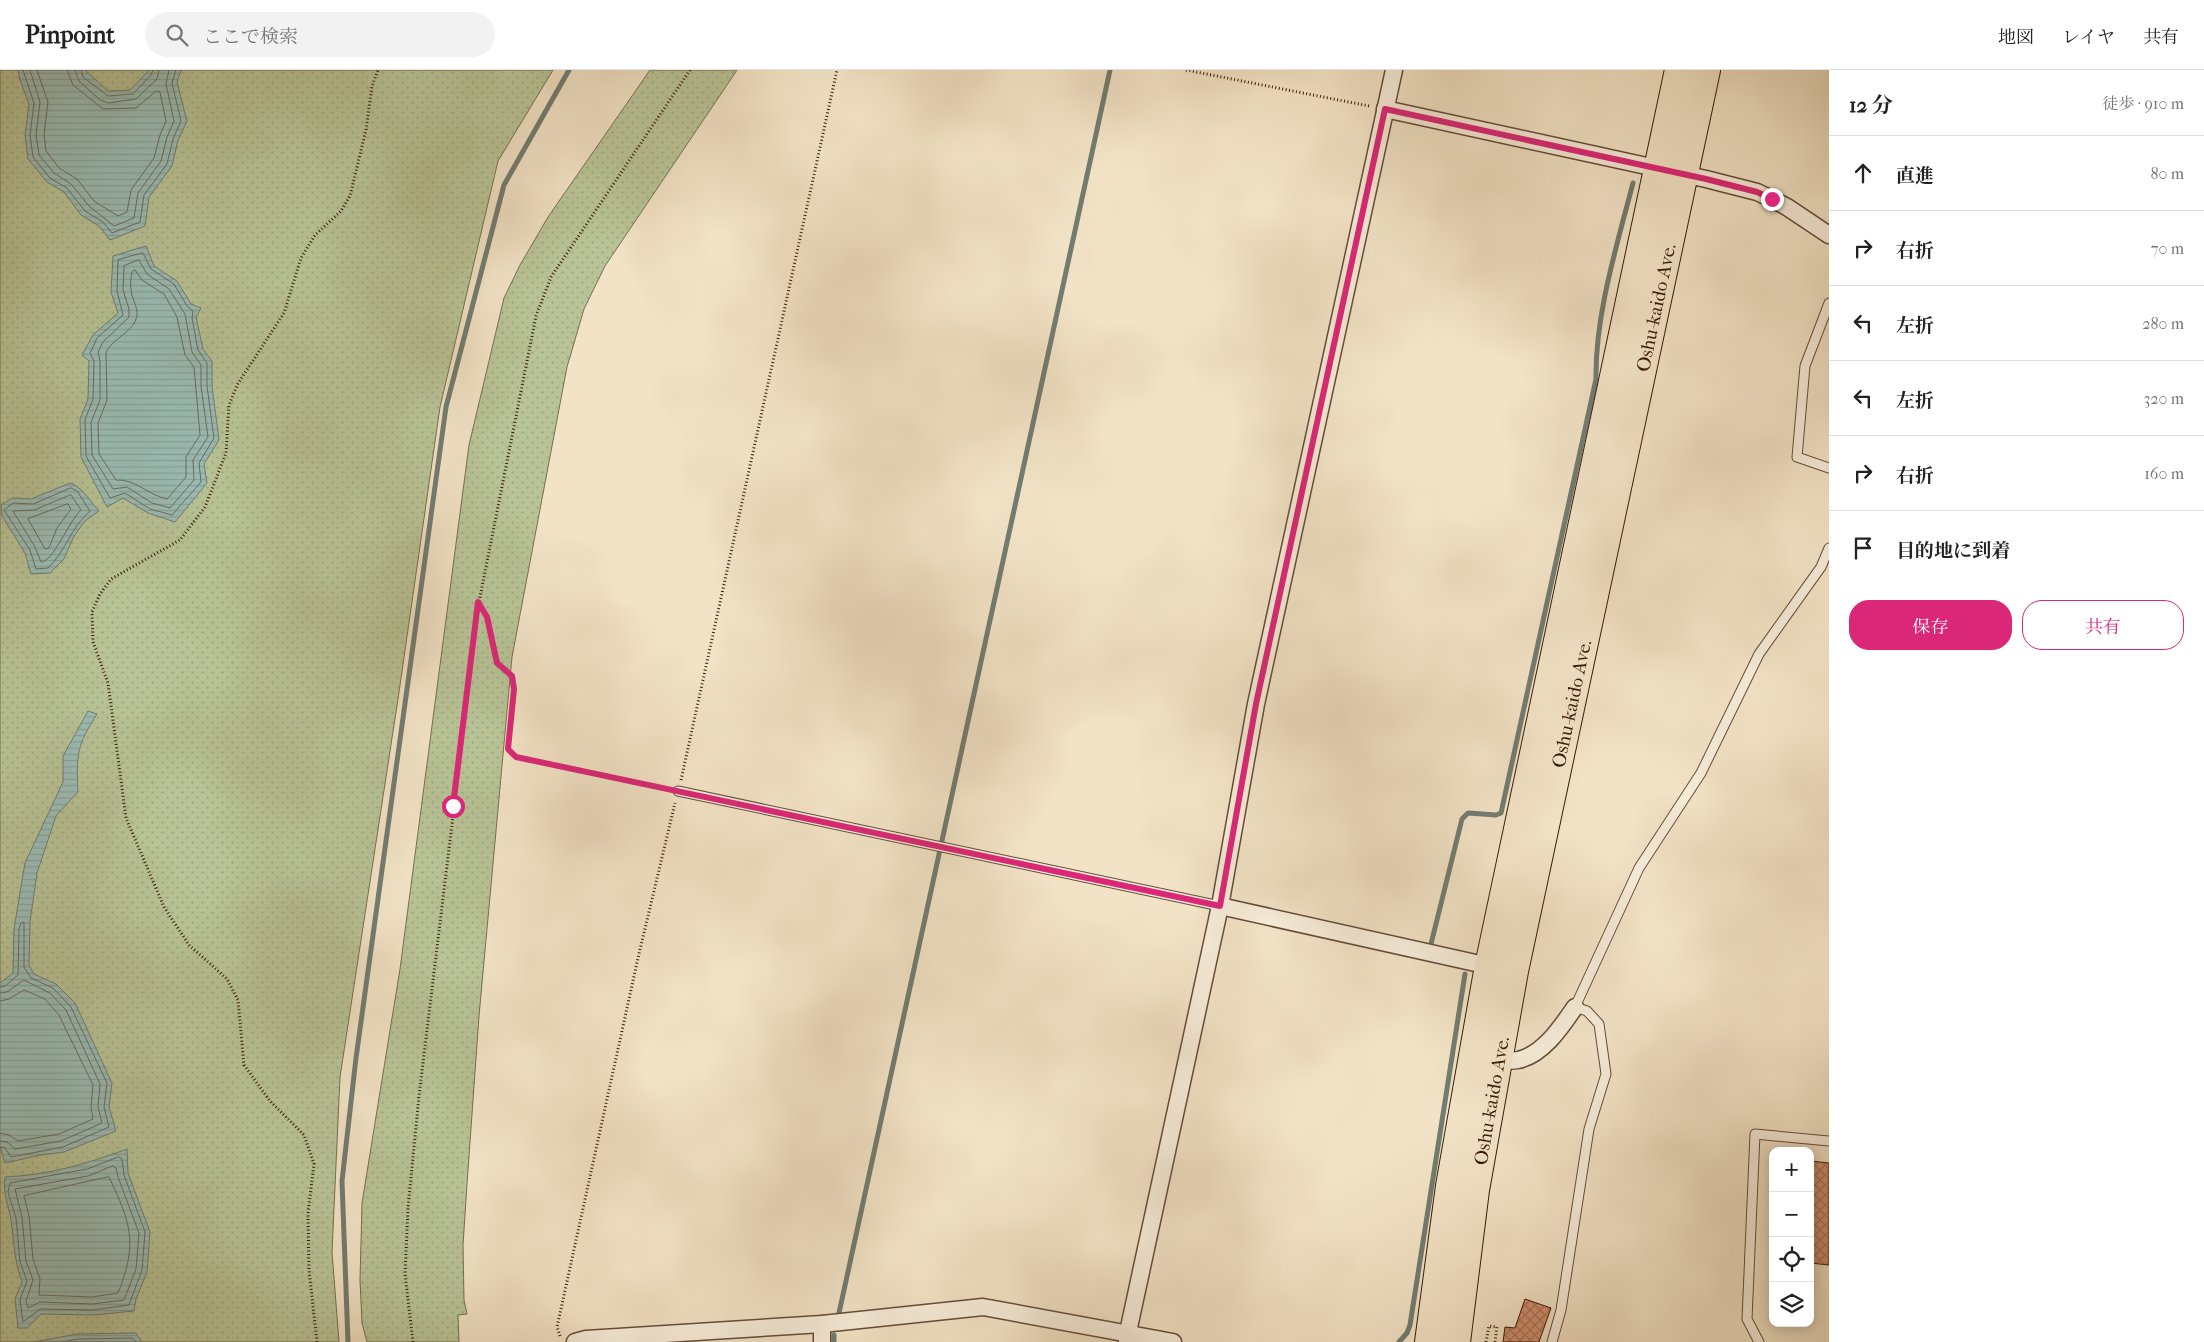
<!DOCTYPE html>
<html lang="ja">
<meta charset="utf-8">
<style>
body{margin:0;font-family:"IM FELL French Canon","Noto Serif JP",serif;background:#f2f2f2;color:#222}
.controls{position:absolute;right:15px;bottom:15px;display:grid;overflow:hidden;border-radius:10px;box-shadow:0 2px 12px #0003}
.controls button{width:45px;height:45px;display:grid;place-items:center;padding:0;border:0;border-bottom:1px solid #e0e0e0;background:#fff;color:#222;font:25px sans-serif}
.stop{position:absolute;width:15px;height:15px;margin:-11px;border:4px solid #db2777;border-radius:50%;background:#fff}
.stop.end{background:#db2777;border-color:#fff;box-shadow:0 1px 5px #0008}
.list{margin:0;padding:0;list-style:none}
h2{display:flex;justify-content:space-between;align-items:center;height:65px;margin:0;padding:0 20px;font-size:21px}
h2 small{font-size:16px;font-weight:400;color:#767676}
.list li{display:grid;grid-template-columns:32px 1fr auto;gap:15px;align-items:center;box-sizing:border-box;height:75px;padding:0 20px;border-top:1px solid #e0e0e0}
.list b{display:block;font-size:19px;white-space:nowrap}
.list em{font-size:16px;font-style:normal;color:#767676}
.actions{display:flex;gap:10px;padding:15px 20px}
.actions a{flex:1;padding:11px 0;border:1px solid #db2777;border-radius:20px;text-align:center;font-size:18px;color:#db2777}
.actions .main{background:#db2777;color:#fff}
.icon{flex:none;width:28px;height:28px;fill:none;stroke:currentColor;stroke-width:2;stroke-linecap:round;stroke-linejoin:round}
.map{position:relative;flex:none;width:1829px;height:1272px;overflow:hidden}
header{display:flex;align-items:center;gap:30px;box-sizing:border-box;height:70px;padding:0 25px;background:#fff;border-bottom:1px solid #e0e0e0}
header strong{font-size:24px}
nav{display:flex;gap:28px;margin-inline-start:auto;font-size:18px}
.search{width:350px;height:45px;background:#f2f2f2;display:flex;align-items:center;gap:12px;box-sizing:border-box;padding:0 18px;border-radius:28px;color:#767676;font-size:19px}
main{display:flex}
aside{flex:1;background:#fff}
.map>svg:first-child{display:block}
.grass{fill:url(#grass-dots);stroke:#786f50}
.water{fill:url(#water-rules);stroke:#737c71}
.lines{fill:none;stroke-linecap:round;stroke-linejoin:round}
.shore{stroke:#6a6c60;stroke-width:1}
.stream{stroke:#737c71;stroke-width:5}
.building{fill:url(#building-cross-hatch);stroke:#381a09}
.lane-casing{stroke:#664c38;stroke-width:11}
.street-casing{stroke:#664c38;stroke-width:19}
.highway-casing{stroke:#381a09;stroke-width:30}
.path{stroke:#381a09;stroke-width:3;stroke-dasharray:1 2.5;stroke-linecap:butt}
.lane{stroke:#f7edda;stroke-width:9}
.street{stroke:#f7edda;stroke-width:16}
.highway{stroke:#f2e3c6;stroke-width:28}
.route{stroke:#db2777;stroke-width:6}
.labels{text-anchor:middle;stroke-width:4;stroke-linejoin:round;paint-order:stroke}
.street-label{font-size:19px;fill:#381a09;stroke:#f7edda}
</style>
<header>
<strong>Pinpoint</strong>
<div class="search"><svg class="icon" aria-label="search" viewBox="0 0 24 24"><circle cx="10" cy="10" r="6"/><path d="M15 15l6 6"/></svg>ここで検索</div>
<nav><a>地図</a><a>レイヤ</a><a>共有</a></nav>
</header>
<main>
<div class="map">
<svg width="1829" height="1272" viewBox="0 0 1829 1272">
<defs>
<pattern id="grass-dots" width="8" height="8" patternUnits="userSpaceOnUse" patternTransform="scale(1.25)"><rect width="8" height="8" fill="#b8c497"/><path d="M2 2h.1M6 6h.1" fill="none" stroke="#9fa881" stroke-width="1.8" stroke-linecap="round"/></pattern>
<pattern id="water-rules" width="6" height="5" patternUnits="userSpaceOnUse" patternTransform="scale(1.25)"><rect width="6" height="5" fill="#9bbeb7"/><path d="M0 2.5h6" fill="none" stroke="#86a39c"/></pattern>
<pattern id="building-cross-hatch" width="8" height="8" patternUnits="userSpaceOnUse" patternTransform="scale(1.25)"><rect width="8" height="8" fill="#cf8d6d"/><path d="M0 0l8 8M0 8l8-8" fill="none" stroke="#a97258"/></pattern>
</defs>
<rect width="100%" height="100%" fill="#f2e3c6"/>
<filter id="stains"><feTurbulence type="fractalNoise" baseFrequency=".004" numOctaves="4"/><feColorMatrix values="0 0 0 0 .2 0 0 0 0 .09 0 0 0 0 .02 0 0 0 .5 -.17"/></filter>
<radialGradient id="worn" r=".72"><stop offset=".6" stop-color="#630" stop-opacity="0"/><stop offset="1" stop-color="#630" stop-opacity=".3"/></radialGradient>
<!-- grass -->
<g class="grass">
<polygon points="0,0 553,0 498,91 440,337 398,629 340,1007 332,1182 339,1272 0,1272"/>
<polygon points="650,0 737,0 605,196 584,239 567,297 512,587 479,946 467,1114 463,1175 464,1230 467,1244 458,1245 459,1272 367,1272 362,1253 360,1210 362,1133 400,899 469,375 504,228 520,195 548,147"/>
</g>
<!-- water -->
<g class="water">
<polygon points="18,0 85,0 108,21 130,20 149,0 181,0 177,12 187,51 178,70 172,96 149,127 145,156 110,170 99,156 81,145 64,122 47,112 28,89 25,65 29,34 20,10"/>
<polygon points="146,176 154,196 177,211 191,234 201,238 196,247 203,279 212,291 212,316 219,370 204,394 207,413 175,452 148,443 123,428 107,437 81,387 80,349 88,329 89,291 82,285 93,265 118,243 111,222 113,186"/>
<path d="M 70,413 C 84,418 89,431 99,441 L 85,451 L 74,466 L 64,489 L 50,503 L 31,504 L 25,483 L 2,446 L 1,435 L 12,428 L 31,429 Z"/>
<path d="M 88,641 L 97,644 C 77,675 76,685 78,722 L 56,746 L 37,803 L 30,852 L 29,895 L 34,904 L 56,914 L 75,933 L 112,1013 L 109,1037 L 116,1061 L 64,1082 L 41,1085 L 5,1093 L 0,1077 L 0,913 L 13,903 L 14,859 L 25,793 L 63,712 L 63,686 Z"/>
<path d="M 127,1079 L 128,1103 L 150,1162 L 147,1202 L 136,1229 L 134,1241 L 93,1245 L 41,1244 L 27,1258 L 18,1258 L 15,1229 L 22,1212 C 14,1190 14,1172 11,1150 C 8,1132 3,1126 5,1107 C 48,1105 87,1094 127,1079 Z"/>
<polygon points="136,1263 142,1272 34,1272 77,1264"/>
</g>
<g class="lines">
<!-- shore -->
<g class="shore">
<polyline points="23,0 34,33 30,65 33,87 50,108 67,118 85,141 103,152 112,163 140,152 144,125 167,94 173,69 181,51 172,13 176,0"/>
<polyline points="30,0 40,32 36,65 39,85 54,103 71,114 89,136 114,156 134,148 138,123 161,91 167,67 174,51 166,14 169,0"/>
<polyline points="37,0 48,32 44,65 46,81 59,98 77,109 94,131 118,146 127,142 131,120 154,88 160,65 166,51 160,22 156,21 136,38 103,39 73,15 67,0"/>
<polyline points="75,0 79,11 100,30 108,33 136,29 157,9 159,0"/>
<polyline points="81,0 83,7 108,26 133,24 151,5 153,0"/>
<polygon points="143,183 151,199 174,214 187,236 193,241 192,248 198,280 207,293 207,316 214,368 199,393 201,412 172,445 150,439 125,423 110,428 86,386 85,350 93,329 94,291 90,283 97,268 123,245 117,221 118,190"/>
<polygon points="139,190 147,204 169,219 185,244 192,282 201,295 201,316 208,367 193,390 194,410 170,438 152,433 127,417 113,419 92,385 91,352 100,330 100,291 98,282 103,272 129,247 129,239 123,220 124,196"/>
<path d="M 135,200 L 142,210 L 164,224 L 177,247 L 185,285 L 194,297 L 200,365 L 186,387 L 186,407 L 167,429 C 148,425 136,409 116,410 L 99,384 L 98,353 L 107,330 L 106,282 C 113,268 134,262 137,246 C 138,236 131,228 131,218 C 130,213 131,207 132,202 Z"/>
<path d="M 71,418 L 77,421 L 90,441 C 71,457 66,481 48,498 L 36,499 L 30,480 L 4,440 L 13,433 L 33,434 Z"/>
<path d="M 71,425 L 81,440 C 69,451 53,492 41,492 L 35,477 L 13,441 L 34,440 Z"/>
<polygon points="68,434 71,439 57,458 49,478 45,479 28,449"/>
<polyline points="0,917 5,916 18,905 19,859 21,853 24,852 24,897 31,908 53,918 71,937 107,1013 104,1037 109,1057 63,1077 11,1087 5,1078 0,1077"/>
<polyline points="0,923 7,922 24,910 50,923 66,940 100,1014 98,1037 102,1053 61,1071 15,1079 7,1072 0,1071"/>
<polyline points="0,931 9,929 24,920 45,929 59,945 93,1015 91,1037 93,1049 59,1064 18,1071 9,1065 0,1063"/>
<polygon points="119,1087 122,1089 124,1105 145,1162 142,1200 129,1235 93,1240 40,1239 23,1252 20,1230 27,1211 20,1192 16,1148 8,1122 10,1113 87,1099"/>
<polygon points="113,1096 116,1098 118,1107 139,1163 136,1199 124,1230 92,1234 40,1232 28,1238 26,1231 33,1210 26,1191 22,1147 15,1119 88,1106"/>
<path d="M 109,1107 C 131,1153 138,1174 118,1223 L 92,1227 L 39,1225 L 40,1209 L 33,1189 L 29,1146 L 24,1126 Z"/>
<polyline points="62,1272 78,1269 132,1268 136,1272"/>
</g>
<!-- stream -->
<g class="stream">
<path d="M 1431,874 L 1462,749 L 1468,743 L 1496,745 L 1501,743 L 1596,309 C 1595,245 1617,175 1633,113"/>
<polyline points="839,1243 1110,0"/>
<polyline points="834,1265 834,1272"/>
<polyline points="348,1272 342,1111 356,988 446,337 504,115 569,0"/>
<polyline points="1399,1272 1407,1263 1410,1255 1465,904"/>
</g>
</g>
<!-- building -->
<g class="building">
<polygon points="1810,1091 1829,1093 1829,1195 1810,1193"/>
<polygon points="1525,1229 1551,1238 1539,1272 1503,1272 1505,1257 1515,1258"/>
</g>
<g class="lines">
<!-- lane casing -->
<g class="lane-casing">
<g id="lane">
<polyline points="1829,233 1805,296 1797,387 1829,398"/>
<polyline points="678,721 1220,836"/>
<polyline points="1552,1272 1561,1240 1589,1059 1606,1004 1599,954 1587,941 1575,937 1639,798 1701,703 1759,584 1821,497 1829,478"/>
<polyline points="1759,1272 1747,1249 1755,1064 1829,1071"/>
</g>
</g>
<!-- street casing -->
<g class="street-casing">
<g id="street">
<polyline points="1385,39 1706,109 1757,122 1772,129 1787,137 1829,165"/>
<polyline points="1220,836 1489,896"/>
<path d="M 1498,991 C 1504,991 1512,991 1518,990 C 1543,985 1562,956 1575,937"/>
<polyline points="575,1272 586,1269 822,1254 983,1237 1173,1272"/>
<polyline points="822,1272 822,1254"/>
<polyline points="1127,1272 1128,1262 1220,836 1256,634 1394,0"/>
</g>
</g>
<!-- highway casing -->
<g class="highway-casing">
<g id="highway">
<polyline points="1429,1272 1450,1116 1489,896 1679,0"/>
<path id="s1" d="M 1456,1272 L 1475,1120 L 1514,901 L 1706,0"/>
</g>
</g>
<!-- path -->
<g class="path">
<polyline points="1186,0 1369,36"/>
<polyline points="479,532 487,547 497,593 512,606 514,619 508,679 516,687 668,719"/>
<polyline points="681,710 837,0"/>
<polyline points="560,1266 557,1257 638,888 675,733"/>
<polyline points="317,1272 309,1200 308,1143 314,1094 304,1065 270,1031 244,995 238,930 227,909 189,875 164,837 126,748 108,613 93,572 92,542 100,524 111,509 180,470 205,437 226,383 229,335 237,315 284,243 301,188 315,165 341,141 350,126 366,60 372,16 378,0"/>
<polyline points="413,1272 405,1204 408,1138 419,1026 479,532 536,246 551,207 690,0"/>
<polyline points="1486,1272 1489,1256 1497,1257 1495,1272"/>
</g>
<!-- lane -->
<use href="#lane" class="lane"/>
<!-- street -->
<use href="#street" class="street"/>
<!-- highway -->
<use href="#highway" class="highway"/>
</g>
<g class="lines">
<!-- route -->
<polyline class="route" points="453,736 478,532 487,547 497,593 512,606 514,619 508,679 516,687 1220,836 1256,634 1385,39 1706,109 1757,122 1772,129"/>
</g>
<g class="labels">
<!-- street labels -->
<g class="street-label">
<text dy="7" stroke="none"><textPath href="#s1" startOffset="1054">Oshu-kaido Ave.</textPath></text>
<text dy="7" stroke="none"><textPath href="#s1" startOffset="649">Oshu-kaido Ave.</textPath></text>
<text dy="7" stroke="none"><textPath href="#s1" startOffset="244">Oshu-kaido Ave.</textPath></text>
</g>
</g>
<rect width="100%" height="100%" filter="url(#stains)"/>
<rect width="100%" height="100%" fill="url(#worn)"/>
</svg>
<div class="controls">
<button>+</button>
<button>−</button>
<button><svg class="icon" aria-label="locate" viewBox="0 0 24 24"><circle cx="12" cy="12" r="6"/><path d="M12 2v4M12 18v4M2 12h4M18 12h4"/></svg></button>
<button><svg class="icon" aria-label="layers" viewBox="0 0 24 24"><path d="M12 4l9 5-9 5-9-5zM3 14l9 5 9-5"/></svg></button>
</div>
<div class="stop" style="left:453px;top:736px"></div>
<div class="stop end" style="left:1772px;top:129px"></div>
</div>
<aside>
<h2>12 分<small>徒歩 · 910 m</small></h2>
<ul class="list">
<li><svg class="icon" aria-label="ahead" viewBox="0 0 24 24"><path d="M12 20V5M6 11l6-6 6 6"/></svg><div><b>直進</b></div><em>80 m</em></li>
<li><svg class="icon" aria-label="right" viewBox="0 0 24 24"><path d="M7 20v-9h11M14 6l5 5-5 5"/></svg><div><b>右折</b></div><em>70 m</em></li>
<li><svg class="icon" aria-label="left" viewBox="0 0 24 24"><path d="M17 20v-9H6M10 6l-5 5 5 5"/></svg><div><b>左折</b></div><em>280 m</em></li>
<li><svg class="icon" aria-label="left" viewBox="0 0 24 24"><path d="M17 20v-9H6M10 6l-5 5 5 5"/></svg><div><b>左折</b></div><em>320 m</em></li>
<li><svg class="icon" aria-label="right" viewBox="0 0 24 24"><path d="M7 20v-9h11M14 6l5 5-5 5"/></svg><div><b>右折</b></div><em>160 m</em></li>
<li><svg class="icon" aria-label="arrive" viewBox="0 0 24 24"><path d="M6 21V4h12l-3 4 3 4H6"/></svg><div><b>目的地に到着</b></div></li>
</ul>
<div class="actions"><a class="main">保存</a><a>共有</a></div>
</aside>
</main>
